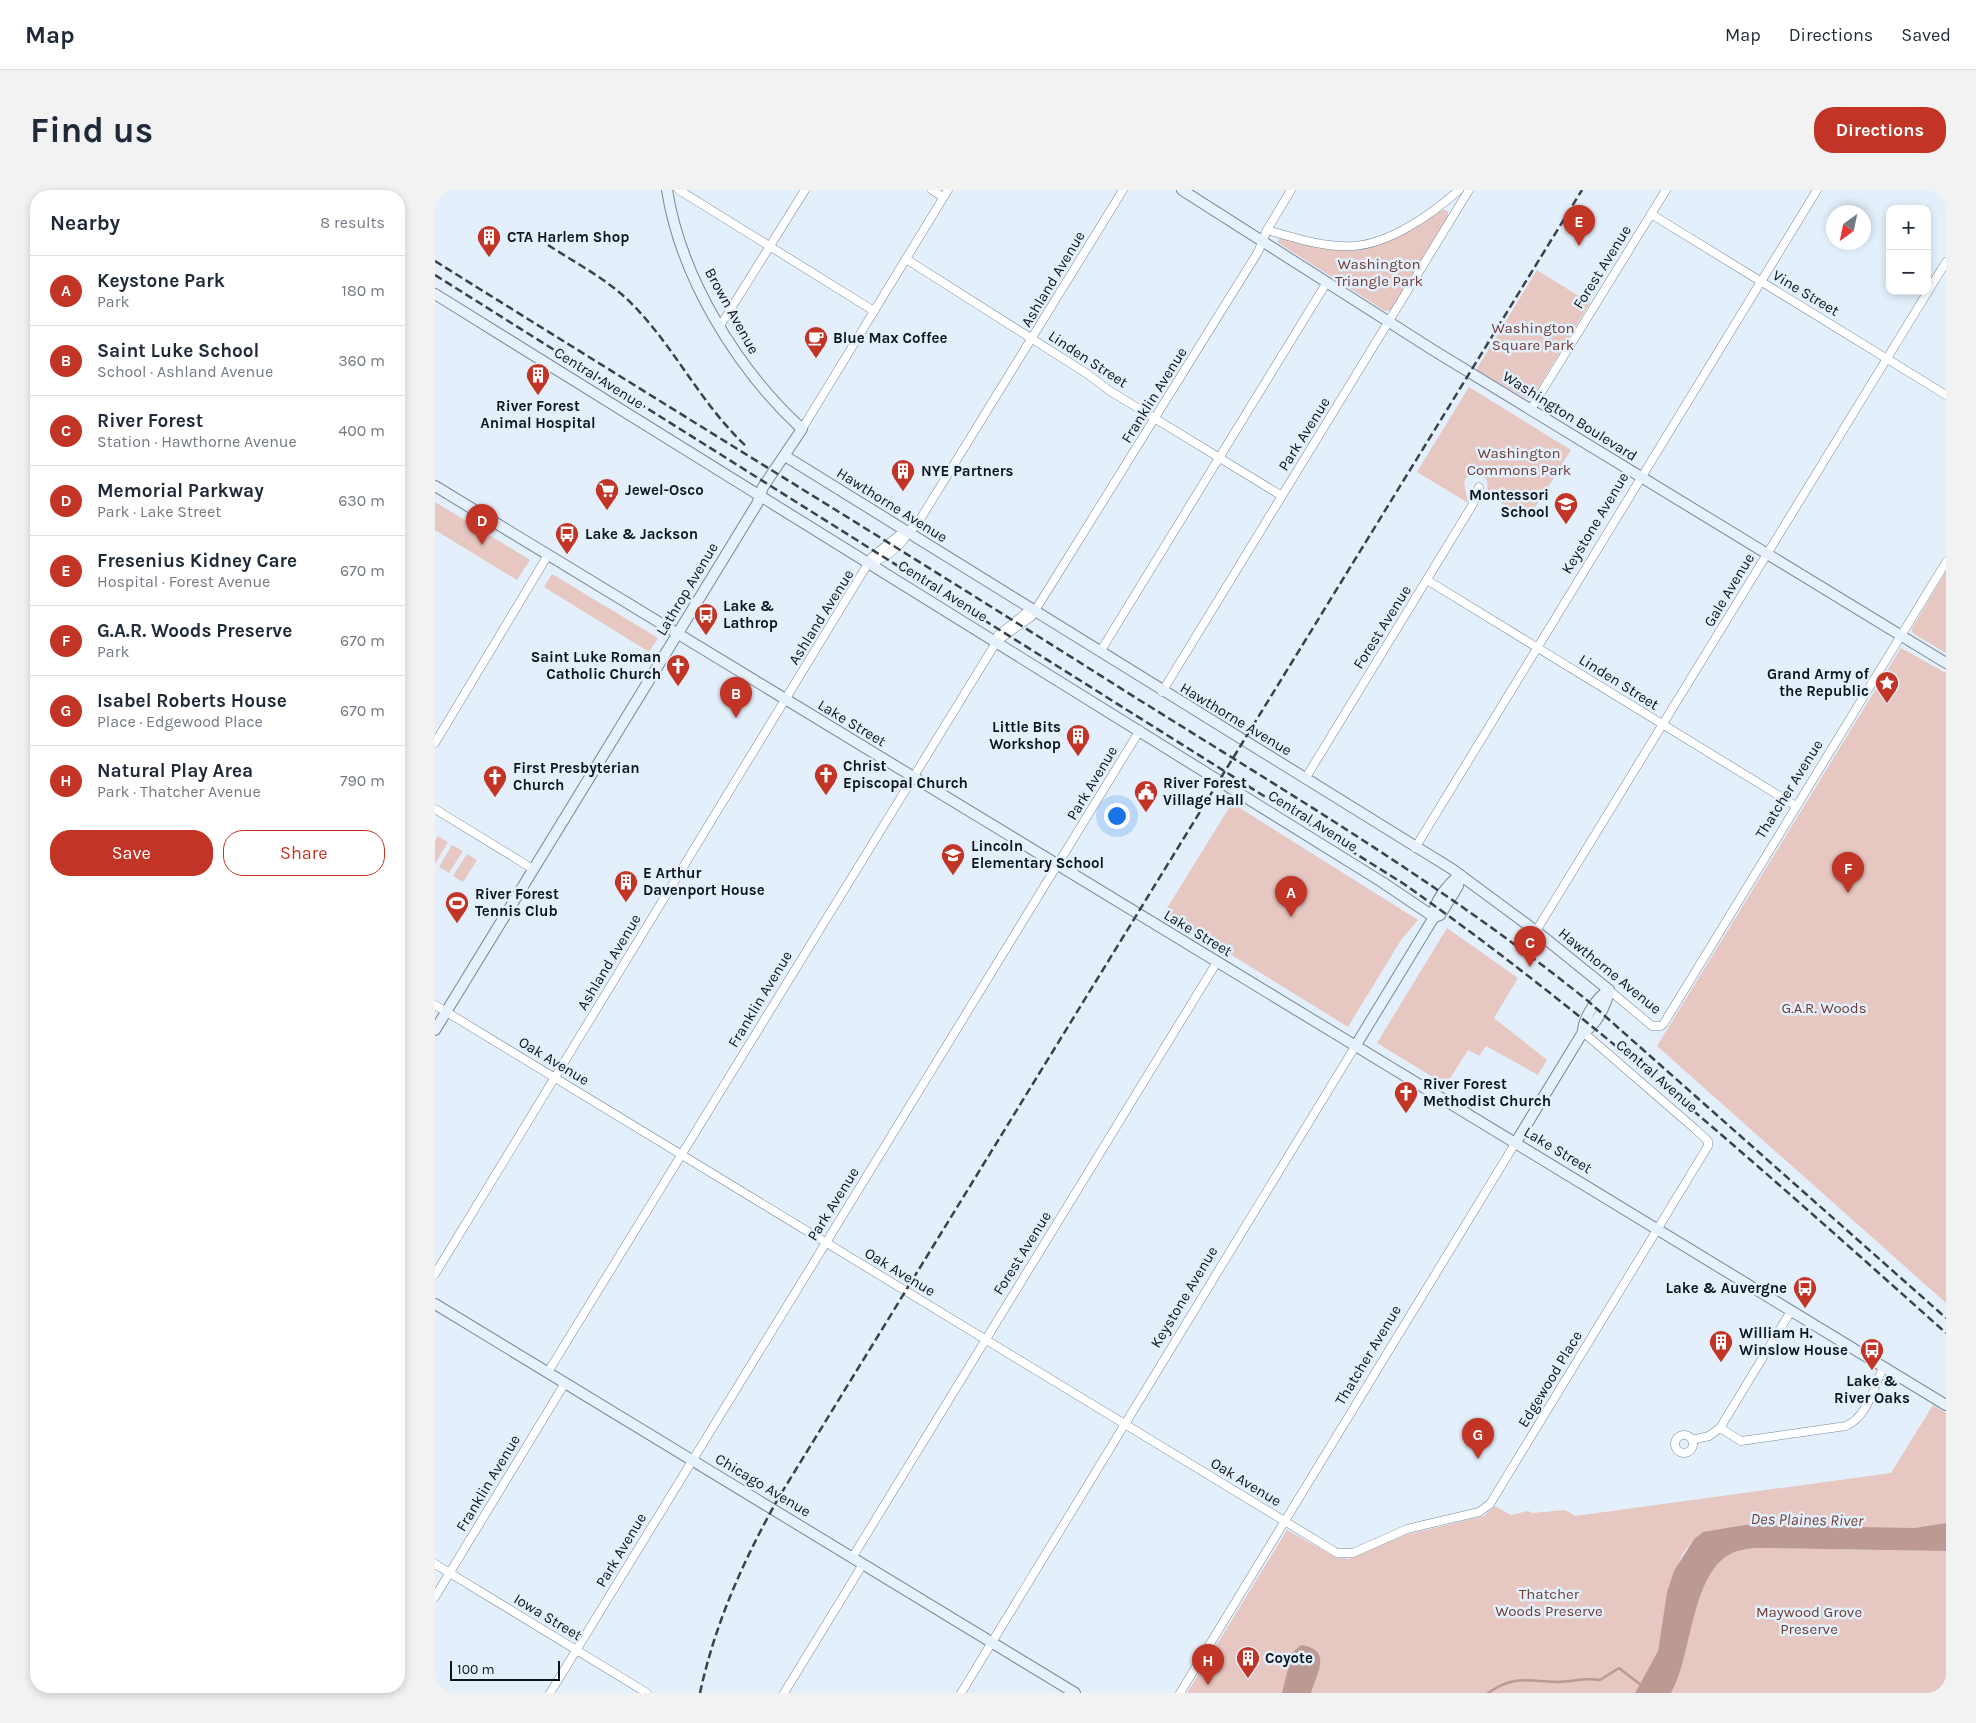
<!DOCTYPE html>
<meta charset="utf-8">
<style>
body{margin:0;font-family:Karla,sans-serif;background:#f2f2f3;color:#1f2937}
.controls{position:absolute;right:15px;top:15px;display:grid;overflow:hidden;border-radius:10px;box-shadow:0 2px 8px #0003}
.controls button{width:45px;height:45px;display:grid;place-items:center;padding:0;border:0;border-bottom:1px solid #e0e1e3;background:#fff;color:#1f2937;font:25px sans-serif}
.compass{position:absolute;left:1391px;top:15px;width:45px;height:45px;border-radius:50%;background:#fff;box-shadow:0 2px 8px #0003;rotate:213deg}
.scale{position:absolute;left:15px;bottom:12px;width:110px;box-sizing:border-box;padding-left:5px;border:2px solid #0d141b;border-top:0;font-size:14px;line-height:18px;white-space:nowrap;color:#0d141b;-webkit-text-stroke:4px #e3f0fc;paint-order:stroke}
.you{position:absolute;left:681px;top:625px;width:18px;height:18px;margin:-12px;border:4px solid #fff;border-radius:50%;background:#1a73e8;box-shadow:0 0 0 8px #1a73e833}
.badge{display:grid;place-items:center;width:32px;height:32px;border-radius:50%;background:#c23526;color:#fff;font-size:16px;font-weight:700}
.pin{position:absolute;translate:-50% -41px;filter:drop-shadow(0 1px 2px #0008)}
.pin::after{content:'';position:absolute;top:26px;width:18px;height:15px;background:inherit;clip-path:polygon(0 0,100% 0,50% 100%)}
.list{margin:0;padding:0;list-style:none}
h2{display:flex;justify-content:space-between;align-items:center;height:65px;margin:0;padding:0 20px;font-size:21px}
h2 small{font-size:16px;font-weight:400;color:#747a83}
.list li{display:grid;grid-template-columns:32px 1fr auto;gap:15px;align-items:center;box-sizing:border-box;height:70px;padding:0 20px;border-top:1px solid #e0e1e3}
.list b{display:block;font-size:19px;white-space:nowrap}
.list p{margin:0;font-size:16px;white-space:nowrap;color:#747a83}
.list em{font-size:16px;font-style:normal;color:#747a83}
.actions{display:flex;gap:10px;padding:15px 20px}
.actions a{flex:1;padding:11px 0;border:1px solid #c23526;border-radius:20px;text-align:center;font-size:18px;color:#c23526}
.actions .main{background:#c23526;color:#fff}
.map{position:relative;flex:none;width:1511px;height:1503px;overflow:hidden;border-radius:20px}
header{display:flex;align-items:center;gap:30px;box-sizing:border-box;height:70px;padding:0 25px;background:#fff;border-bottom:1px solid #e0e1e3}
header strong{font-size:24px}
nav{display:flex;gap:28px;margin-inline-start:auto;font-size:18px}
.intro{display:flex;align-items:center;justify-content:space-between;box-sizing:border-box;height:120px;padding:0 30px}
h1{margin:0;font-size:35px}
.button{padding:12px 22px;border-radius:20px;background:#c23526;color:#fff;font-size:18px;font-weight:700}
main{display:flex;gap:30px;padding:0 30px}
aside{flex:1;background:#fff;border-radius:20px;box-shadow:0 2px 8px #0003}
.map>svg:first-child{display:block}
.green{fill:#e6c7c1}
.water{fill:#bc9992}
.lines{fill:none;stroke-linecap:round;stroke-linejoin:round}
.stream{stroke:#bc9992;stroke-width:2.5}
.street-casing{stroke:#75889b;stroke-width:9}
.secondary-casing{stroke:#75889b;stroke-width:12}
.street{stroke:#fff;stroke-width:8}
.secondary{stroke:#e6f1fb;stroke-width:10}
.rail{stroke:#394149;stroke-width:2.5;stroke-dasharray:8 4;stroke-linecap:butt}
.labels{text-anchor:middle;stroke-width:5;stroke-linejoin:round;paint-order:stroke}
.poi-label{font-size:15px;font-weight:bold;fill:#0d141b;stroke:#e3f0fc;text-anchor:start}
.park-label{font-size:15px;fill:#6f3c34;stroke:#e3f0fc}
.street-label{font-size:15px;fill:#0d141b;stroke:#e3f0fc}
.water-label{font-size:16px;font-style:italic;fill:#754138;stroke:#e3f0fc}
</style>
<header>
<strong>Map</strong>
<nav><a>Map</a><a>Directions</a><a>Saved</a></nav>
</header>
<div class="intro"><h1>Find us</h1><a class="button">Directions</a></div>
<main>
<aside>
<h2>Nearby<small>8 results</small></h2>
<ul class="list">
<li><span class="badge">A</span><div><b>Keystone Park</b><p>Park</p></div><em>180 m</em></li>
<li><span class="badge">B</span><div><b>Saint Luke School</b><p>School · Ashland Avenue</p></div><em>360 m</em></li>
<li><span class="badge">C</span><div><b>River Forest</b><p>Station · Hawthorne Avenue</p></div><em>400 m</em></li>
<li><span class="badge">D</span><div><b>Memorial Parkway</b><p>Park · Lake Street</p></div><em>630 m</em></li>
<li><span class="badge">E</span><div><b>Fresenius Kidney Care</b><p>Hospital · Forest Avenue</p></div><em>670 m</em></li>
<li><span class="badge">F</span><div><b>G.A.R. Woods Preserve</b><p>Park</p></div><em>670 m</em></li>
<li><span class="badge">G</span><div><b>Isabel Roberts House</b><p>Place · Edgewood Place</p></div><em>670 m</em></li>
<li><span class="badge">H</span><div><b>Natural Play Area</b><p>Park · Thatcher Avenue</p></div><em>790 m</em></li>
</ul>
<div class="actions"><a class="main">Save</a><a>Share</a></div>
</aside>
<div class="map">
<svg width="1511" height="1503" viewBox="0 0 1511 1503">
<rect width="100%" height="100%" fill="#e3f0fc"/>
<!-- green -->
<g class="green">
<polygon points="1009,19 1013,22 1013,26 956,120 950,121 842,52 845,48 869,55 905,59 971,42"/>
<polygon points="1102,80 1155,113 1097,208 1092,209 1041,180"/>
<polygon points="1034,197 1136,260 1093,329 1053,305 1052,290 1041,282 1033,285 1029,292 1033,313 982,282"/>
<polygon points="0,312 95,370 82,390 0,340"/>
<polygon points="1511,381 1511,463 1479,444 1476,440"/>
<polygon points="117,384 223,448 214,462 109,397"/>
<polygon points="1466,458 1511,483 1511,1113 1222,856"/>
<polygon points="797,613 983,730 966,750 913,837 729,723"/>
<polygon points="3,646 13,652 0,674 0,651"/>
<polygon points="17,655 28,661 14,683 4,677"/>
<polygon points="32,664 42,670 28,692 18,686"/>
<polygon points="1012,738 1083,788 1059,828 1112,870 1103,885 1051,856 1044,866 1033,860 1011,895 942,853"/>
<polygon points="1498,1215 1511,1223 1511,1333 1479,1338 1268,1342 1259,1349 1247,1365 1232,1402 1223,1461 1200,1503 752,1503 852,1340 902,1368 914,1369 970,1345 1049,1326 1060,1316 1076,1325 1093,1321 1097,1323 1130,1320 1140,1326 1456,1283"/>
<path d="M 1330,1358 L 1511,1361 L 1511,1503 L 1236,1503 C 1259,1465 1255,1370 1307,1360 C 1315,1358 1323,1358 1330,1358 Z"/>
</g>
<!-- water -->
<g class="water">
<path d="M 1511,1333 L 1511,1361 L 1330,1358 C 1323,1358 1315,1358 1307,1360 C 1255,1370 1259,1465 1236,1503 L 1200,1503 L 1223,1461 L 1232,1402 L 1239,1381 L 1259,1349 L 1268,1342 L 1310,1335 L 1479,1338 Z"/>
<path d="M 866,1455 C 898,1460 882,1483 876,1503 L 847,1503 L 857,1463 Z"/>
</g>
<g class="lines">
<!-- stream -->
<path class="stream" d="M 1053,1503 C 1079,1485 1092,1491 1121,1492 C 1136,1492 1150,1487 1165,1490 L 1184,1478 L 1206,1495"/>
<!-- street casing -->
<g class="street-casing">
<g id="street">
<polyline points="244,0 439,121"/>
<polyline points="497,0 508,7"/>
<polyline points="1216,24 1511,205"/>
<path d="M 832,40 C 860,48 890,58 919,56 C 956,53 997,24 1024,0"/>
<polyline points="471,69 651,183 675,201 847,306"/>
<polyline points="285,136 370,0"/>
<polyline points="1096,219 1231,0"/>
<polyline points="367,239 513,0"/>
<path d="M 435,373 C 448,370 468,355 473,342"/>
<polyline points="992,390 1361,616"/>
<polyline points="562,451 596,427 823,62 832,40 856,0"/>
<polyline points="665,462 892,92"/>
<polyline points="727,502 1034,0"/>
<polyline points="0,553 113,365"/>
<polyline points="870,589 1038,314 1044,297"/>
<polyline points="0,619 98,679"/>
<polyline points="980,658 1382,0"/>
<polyline points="1101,741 1511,72"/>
<polyline points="1174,800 1217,836 1226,836 1229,833 1511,372"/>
<polyline points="0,815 902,1363 918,1363 972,1339 1044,1322 1055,1314 1273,956 1273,951 1259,938 1148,842"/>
<polyline points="0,1084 437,367 464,345 481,336 688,0"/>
<polyline points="113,1182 562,451 563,445 591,423 599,421"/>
<polyline points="1285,1238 1356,1121"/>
<circle cx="1249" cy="1254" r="9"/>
<path d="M 1257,1250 L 1274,1246 L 1285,1238 L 1306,1251 L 1411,1236 C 1433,1226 1438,1198 1448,1178"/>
<polyline points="417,1368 782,772"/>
<polyline points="0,1374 212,1503"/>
<polyline points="0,1407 130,1193"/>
<polyline points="115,1503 705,540"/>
<polyline points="349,1503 428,1374"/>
<polyline points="526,1503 921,855"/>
<polyline points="745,1503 1081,952"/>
</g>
</g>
<!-- secondary casing -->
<g class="secondary-casing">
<g id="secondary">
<polyline points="747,0 998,160 1511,473"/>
<polyline points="0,104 947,692 999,727"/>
<polyline points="350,266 1017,679 1101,741 1174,800"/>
<polyline points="0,296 1511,1215"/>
<polyline points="999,727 1005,725 1023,696 1025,685"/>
<path d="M 0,840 L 322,314 L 328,297 L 367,239 C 302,179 246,88 232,0"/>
<path d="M 1148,842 C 1161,837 1172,813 1174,800"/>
<path d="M 921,855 L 999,727 C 997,713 1014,693 1025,685"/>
<path d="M 1081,952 L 1148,842 C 1148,828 1162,807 1174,800"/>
<polyline points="0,1114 640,1503"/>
</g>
</g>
<!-- street -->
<use href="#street" class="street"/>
<!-- secondary -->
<use href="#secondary" class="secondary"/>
<!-- rail -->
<g class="rail">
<path d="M 113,55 C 142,74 174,90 198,115 C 241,159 267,216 313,258"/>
<path d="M 0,71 C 230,215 461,356 690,501 C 848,600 1008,694 1153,811 L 1511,1128"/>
<path d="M 0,85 L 969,694 C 1161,829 1336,987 1511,1143"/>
<path d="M 265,1503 C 280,1433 309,1369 344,1307 L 1147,0"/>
</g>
</g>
<!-- icons -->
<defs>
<g id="building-pin" transform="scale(1.25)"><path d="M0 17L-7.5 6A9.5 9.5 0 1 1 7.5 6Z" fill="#c23526" stroke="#e3f0fc"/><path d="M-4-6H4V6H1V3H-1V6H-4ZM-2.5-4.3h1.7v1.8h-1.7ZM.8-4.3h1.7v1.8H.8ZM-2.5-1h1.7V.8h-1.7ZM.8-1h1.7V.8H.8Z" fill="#fff"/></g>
<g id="cafe-pin" transform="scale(1.25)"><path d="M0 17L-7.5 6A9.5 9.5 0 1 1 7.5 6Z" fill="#c23526" stroke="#e3f0fc"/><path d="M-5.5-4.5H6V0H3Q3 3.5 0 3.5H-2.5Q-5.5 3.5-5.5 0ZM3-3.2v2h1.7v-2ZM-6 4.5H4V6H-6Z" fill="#fff"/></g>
<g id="supermarket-pin" transform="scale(1.25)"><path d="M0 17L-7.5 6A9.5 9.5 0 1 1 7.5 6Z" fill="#c23526" stroke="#e3f0fc"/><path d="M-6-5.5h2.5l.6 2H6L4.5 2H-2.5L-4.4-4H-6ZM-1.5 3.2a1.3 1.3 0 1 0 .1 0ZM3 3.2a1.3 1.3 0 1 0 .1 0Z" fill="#fff"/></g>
<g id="school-pin" transform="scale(1.25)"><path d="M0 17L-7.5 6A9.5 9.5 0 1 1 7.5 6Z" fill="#c23526" stroke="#e3f0fc"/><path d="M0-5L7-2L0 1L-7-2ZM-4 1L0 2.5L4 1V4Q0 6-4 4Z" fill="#fff"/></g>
<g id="bus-pin" transform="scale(1.25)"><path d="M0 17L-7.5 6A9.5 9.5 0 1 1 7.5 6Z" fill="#c23526" stroke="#e3f0fc"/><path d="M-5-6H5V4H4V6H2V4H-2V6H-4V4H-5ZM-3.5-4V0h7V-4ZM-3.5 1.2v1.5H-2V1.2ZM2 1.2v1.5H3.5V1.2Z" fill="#fff"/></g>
<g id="church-pin" transform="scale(1.25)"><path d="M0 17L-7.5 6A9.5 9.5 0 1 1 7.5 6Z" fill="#c23526" stroke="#e3f0fc"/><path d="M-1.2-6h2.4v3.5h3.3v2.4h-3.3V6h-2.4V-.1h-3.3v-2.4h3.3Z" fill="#fff"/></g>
<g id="sight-pin" transform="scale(1.25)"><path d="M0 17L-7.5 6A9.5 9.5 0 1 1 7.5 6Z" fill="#c23526" stroke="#e3f0fc"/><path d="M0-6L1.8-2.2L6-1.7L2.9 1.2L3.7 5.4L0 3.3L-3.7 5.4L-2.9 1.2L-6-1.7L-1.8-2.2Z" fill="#fff"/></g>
<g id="civic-pin" transform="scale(1.25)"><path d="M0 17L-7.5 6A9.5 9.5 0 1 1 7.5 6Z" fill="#c23526" stroke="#e3f0fc"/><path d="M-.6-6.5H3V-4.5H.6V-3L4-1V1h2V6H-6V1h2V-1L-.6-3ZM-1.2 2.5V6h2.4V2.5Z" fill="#fff"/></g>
<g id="stadium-pin" transform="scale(1.25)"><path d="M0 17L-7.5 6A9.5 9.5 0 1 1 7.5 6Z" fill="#c23526" stroke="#e3f0fc"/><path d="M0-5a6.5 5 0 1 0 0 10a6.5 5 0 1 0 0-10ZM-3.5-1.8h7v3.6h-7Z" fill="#fff"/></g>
</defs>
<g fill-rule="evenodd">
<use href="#building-pin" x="54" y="47"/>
<use href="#cafe-pin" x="381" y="148"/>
<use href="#building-pin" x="103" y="185"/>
<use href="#building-pin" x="468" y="281"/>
<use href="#supermarket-pin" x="172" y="300"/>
<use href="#school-pin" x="1131" y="314"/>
<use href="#bus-pin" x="132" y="344"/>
<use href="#bus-pin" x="271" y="425"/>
<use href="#church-pin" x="243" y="476"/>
<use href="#sight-pin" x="1452" y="493"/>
<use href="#building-pin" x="643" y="546"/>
<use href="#church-pin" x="391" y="585"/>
<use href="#church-pin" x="60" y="587"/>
<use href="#civic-pin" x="711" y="602"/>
<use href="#school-pin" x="518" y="665"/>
<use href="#building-pin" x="191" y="692"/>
<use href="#stadium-pin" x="22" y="713"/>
<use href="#church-pin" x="971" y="903"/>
<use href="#bus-pin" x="1370" y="1098"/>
<use href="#building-pin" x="1286" y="1152"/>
<use href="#bus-pin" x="1437" y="1160"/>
<use href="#building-pin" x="813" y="1468"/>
</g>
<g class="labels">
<!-- poi labels -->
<g class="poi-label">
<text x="72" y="52">CTA Harlem Shop</text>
<text x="398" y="153">Blue Max Coffee</text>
<text x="103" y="221" text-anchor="middle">River Forest<tspan x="103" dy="17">Animal Hospital</tspan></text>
<text x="486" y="286">NYE Partners</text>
<text x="190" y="305">Jewel-Osco</text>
<text x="1114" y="310" text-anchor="end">Montessori<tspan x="1114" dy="17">School</tspan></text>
<text x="150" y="349">Lake &amp; Jackson</text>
<text x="288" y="421">Lake &amp;<tspan x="288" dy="17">Lathrop</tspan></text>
<text x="226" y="472" text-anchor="end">Saint Luke Roman<tspan x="226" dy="17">Catholic Church</tspan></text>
<text x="1434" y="489" text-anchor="end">Grand Army of<tspan x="1434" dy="17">the Republic</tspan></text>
<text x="626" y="542" text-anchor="end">Little Bits<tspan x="626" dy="17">Workshop</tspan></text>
<text x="408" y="581">Christ<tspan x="408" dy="17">Episcopal Church</tspan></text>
<text x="78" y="583">First Presbyterian<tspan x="78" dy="17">Church</tspan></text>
<text x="728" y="598">River Forest<tspan x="728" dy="17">Village Hall</tspan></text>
<text x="536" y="661">Lincoln<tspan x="536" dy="17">Elementary School</tspan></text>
<text x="208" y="688">E Arthur<tspan x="208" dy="17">Davenport House</tspan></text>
<text x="40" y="709">River Forest<tspan x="40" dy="17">Tennis Club</tspan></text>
<text x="988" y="899">River Forest<tspan x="988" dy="17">Methodist Church</tspan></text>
<text x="1352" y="1103" text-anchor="end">Lake &amp; Auvergne</text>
<text x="1304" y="1148">William H.<tspan x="1304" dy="17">Winslow House</tspan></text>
<text x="1437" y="1196" text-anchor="middle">Lake &amp;<tspan x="1437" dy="17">River Oaks</tspan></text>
<text x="830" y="1473">Coyote</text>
</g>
<!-- park labels -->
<g class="park-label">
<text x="944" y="79">Washington<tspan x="944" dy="17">Triangle Park</tspan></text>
<text x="1098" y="143">Washington<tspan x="1098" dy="17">Square Park</tspan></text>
<text x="1084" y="268">Washington<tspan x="1084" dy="17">Commons Park</tspan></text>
<text x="1389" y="823">G.A.R. Woods</text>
<text x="1114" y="1409">Thatcher<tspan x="1114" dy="17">Woods Preserve</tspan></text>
<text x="1374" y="1427">Maywood Grove<tspan x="1374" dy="17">Preserve</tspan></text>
</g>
<!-- street labels -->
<g class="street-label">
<text transform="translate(1167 77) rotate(-58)" y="5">Forest Avenue</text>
<text transform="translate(618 89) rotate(-59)" y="5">Ashland Avenue</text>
<text transform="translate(1371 103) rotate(31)" y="5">Vine Street</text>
<text transform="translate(297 121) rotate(61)" y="5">Brown Avenue</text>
<text transform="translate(653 169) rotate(33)" y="5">Linden Street</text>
<text transform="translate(164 188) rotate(32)" y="5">Central Avenue</text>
<text transform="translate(719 205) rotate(-58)" y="5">Franklin Avenue</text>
<text transform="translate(1135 226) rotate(32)" y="5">Washington Boulevard</text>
<text transform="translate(869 244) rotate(-58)" y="5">Park Avenue</text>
<text transform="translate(457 315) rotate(32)" y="5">Hawthorne Avenue</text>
<text transform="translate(1160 333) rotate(-59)" y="5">Keystone Avenue</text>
<text transform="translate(252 399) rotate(-59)" y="5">Lathrop Avenue</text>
<text transform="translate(1294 400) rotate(-59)" y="5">Gale Avenue</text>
<text transform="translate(508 401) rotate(32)" y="5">Central Avenue</text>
<text transform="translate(386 427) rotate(-58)" y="5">Ashland Avenue</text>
<text transform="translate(947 437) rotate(-58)" y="5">Forest Avenue</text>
<text transform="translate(1184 492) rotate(32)" y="5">Linden Street</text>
<text transform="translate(801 529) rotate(31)" y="5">Hawthorne Avenue</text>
<text transform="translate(417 533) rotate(31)" y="5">Lake Street</text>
<text transform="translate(657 593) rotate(-59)" y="5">Park Avenue</text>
<text transform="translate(1354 599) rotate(-58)" y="5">Thatcher Avenue</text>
<text transform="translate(878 631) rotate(32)" y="5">Central Avenue</text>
<text transform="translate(763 743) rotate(31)" y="5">Lake Street</text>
<text transform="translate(174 772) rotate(-59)" y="5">Ashland Avenue</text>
<text transform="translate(1175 781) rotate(39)" y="5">Hawthorne Avenue</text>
<text transform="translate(325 809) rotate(-59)" y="5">Franklin Avenue</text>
<text transform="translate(119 871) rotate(31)" y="5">Oak Avenue</text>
<text transform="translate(1222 886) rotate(41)" y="5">Central Avenue</text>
<text transform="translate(1123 960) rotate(31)" y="5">Lake Street</text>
<text transform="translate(398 1014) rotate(-58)" y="5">Park Avenue</text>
<text transform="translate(587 1063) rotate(-58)" y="5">Forest Avenue</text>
<text transform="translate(465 1082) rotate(31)" y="5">Oak Avenue</text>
<text transform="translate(749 1107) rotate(-59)" y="5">Keystone Avenue</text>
<text transform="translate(933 1165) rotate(-59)" y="5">Thatcher Avenue</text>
<text transform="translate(1115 1189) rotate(-59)" y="5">Edgewood Place</text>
<text transform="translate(811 1292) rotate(31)" y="5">Oak Avenue</text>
<text transform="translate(53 1293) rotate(-59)" y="5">Franklin Avenue</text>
<text transform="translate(328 1295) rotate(31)" y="5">Chicago Avenue</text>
<text transform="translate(186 1360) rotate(-59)" y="5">Park Avenue</text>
<text transform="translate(113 1427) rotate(31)" y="5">Iowa Street</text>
</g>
<!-- water labels -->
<g class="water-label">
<text transform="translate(1372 1329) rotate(1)" y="6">Des Plaines River</text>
</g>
</g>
</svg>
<div class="controls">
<button>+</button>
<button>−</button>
</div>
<svg class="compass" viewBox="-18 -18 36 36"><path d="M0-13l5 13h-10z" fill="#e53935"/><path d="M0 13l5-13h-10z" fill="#747a83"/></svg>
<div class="scale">100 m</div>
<div class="you"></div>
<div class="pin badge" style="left:856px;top:727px">A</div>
<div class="pin badge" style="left:301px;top:528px">B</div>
<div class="pin badge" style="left:1095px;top:777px">C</div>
<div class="pin badge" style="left:47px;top:355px">D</div>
<div class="pin badge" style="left:1144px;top:56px">E</div>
<div class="pin badge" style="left:1413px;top:703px">F</div>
<div class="pin badge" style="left:1043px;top:1269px">G</div>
<div class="pin badge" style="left:773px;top:1495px">H</div>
</div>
</main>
